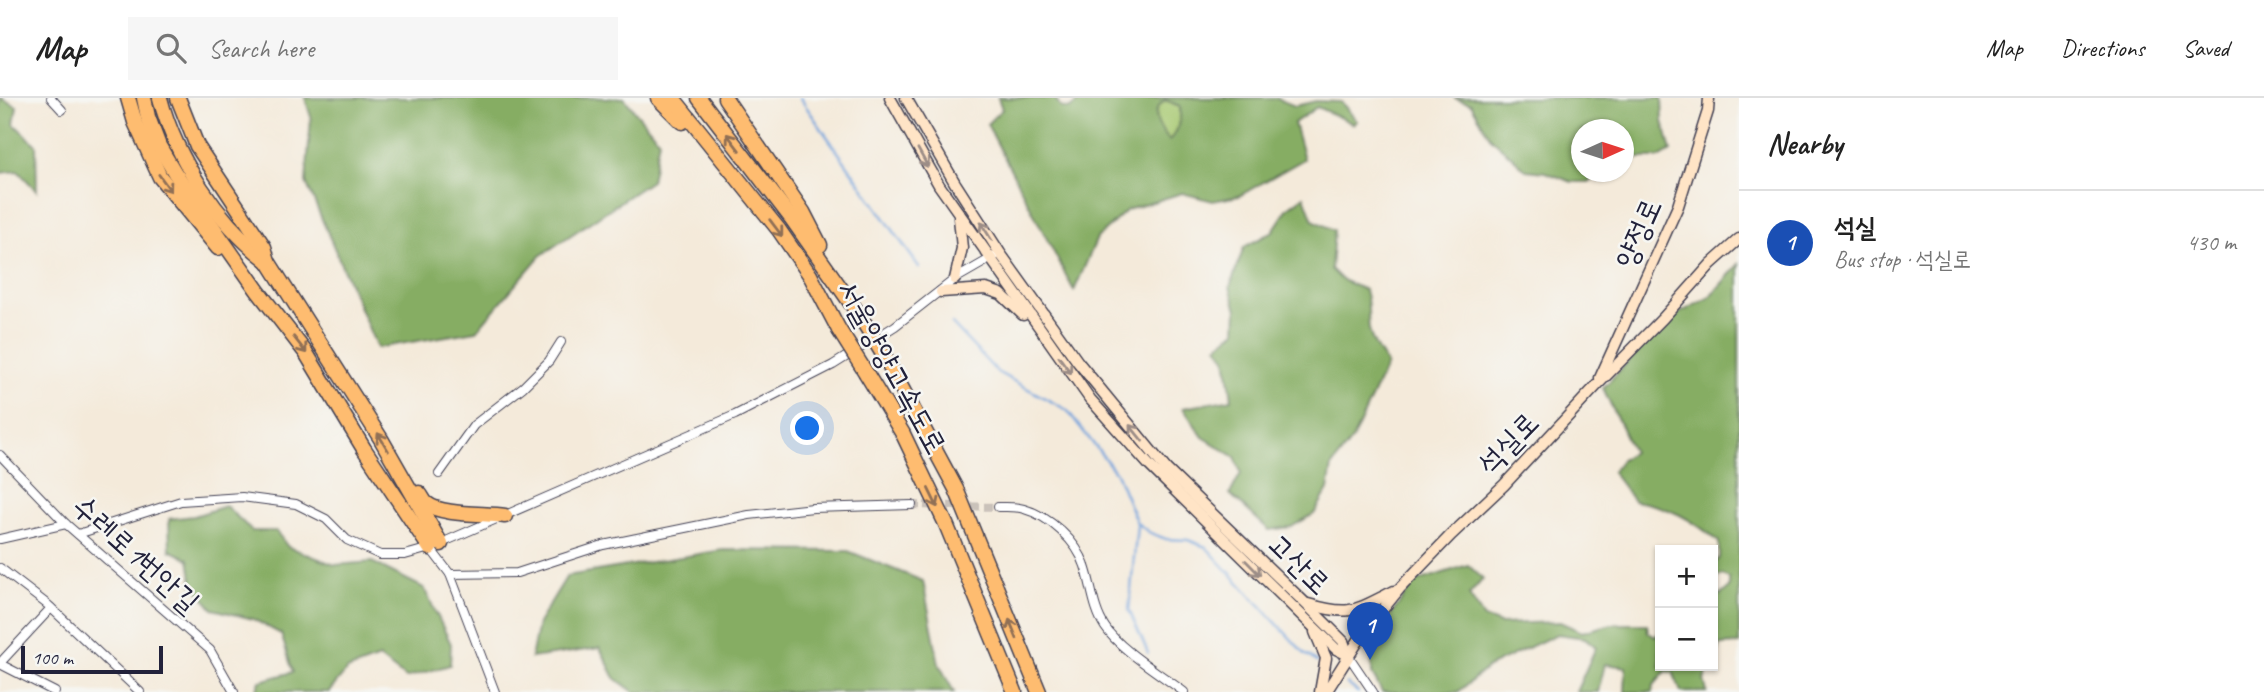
<!DOCTYPE html>
<meta charset="utf-8">
<style>
body{margin:0;font-family:Caveat,"Poor Story",sans-serif;background:#f6f6f6;color:#222}
.controls{position:absolute;right:21px;bottom:21px;display:grid;overflow:hidden;border-radius:0px;box-shadow:0 2px 5px #0004}
.controls button{width:63px;height:63px;display:grid;place-items:center;padding:0;border:0;border-bottom:2px solid #e0e0e0;background:#fff;color:#222;font:35px sans-serif}
.compass{position:absolute;left:1571px;top:21px;width:63px;height:63px;border-radius:50%;background:#fff;box-shadow:0 2px 5px #0004;rotate:87deg}
.scale{position:absolute;left:21px;bottom:18px;width:142px;box-sizing:border-box;padding-left:7px;border:4px solid #22223b;border-top:0;font-size:19px;line-height:24px;white-space:nowrap;color:#22223b;-webkit-text-stroke:5px #f6f6f2;paint-order:stroke}
.you{position:absolute;left:808px;top:331px;width:24px;height:24px;margin:-18px;border:5px solid #fff;border-radius:50%;background:#1a73e8;box-shadow:0 0 0 10px #1a73e833}
.badge{display:grid;place-items:center;width:46px;height:46px;border-radius:50%;background:#d1495b;color:#fff;font-size:23px;font-weight:700}
.pin{position:absolute;translate:-50% -58px;filter:drop-shadow(0 2px 4px #0008)}
.pin::after{content:'';position:absolute;top:37px;width:24px;height:21px;background:inherit;clip-path:polygon(0 0,100% 0,50% 100%)}
.list{margin:0;padding:0;list-style:none}
h2{display:flex;justify-content:space-between;align-items:center;height:91px;margin:0;padding:0 28px;font-size:30px}
h2 small{font-size:23px;font-weight:400;color:#767676}
.list li{display:grid;grid-template-columns:46px 1fr auto;gap:21px;align-items:center;box-sizing:border-box;height:105px;padding:0 28px;border-top:2px solid #e0e0e0}
.list b{display:block;font-size:26px;white-space:nowrap}
.list p{margin:0;font-size:23px;white-space:nowrap;color:#767676}
.list em{font-size:23px;font-style:normal;color:#767676}
.icon{flex:none;width:38px;height:38px;fill:none;stroke:currentColor;stroke-width:2;stroke-linecap:round;stroke-linejoin:round}
.map{position:relative;flex:none;width:1739px;height:594px;overflow:hidden}
header{display:flex;align-items:center;gap:42px;box-sizing:border-box;height:98px;padding:0 35px;background:#fff;border-bottom:2px solid #e0e0e0}
header strong{font-size:33px}
nav{display:flex;gap:38px;margin-inline-start:auto;font-size:24px}
.search{width:490px;height:63px;background:#f6f6f6;display:flex;align-items:center;gap:18px;box-sizing:border-box;padding:0 24px;border-radius:0px;color:#767676;font-size:26px}
main{display:flex}
aside{flex:1;background:#fff}
.map>svg:first-child{display:block}
.green{fill:#a8c972;stroke:#657656;stroke-width:2}
.forest{fill:#86ad64;stroke:#546850;stroke-width:2;fill-rule:evenodd}
.lines{fill:none;stroke-linecap:round;stroke-linejoin:round}
.stream{stroke:#71a2db;stroke-width:2.5}
.street-tunnel{stroke:#cac2ba;stroke-width:8;stroke-dasharray:8 4;stroke-linecap:butt}
.street-casing{stroke:#424053;stroke-width:10}
.secondary-casing{stroke:#424053;stroke-width:13}
.highway-casing{stroke:#424053;stroke-width:17}
.street{stroke:#fff;stroke-width:8}
.secondary{stroke:#ffe4c6;stroke-width:10}
.highway{stroke:#febc70;stroke-width:14}
.highway-bridge-casing{stroke:#424053;stroke-width:17;stroke-linecap:butt}
.highway-bridge{stroke:#febc70;stroke-width:14}
.oneway{stroke:#906f56}
.oneway2{stroke:#9c8d87}
.labels{text-anchor:middle;stroke-width:5;stroke-linejoin:round;paint-order:stroke}
.street-label{font-size:30px;fill:#22223b;stroke:#f6f6f2}
</style>
<header>
<strong>Map</strong>
<div class="search"><svg class="icon" aria-label="search" viewBox="0 0 24 24"><circle cx="10" cy="10" r="6"/><path d="M15 15l6 6"/></svg>Search here</div>
<nav><a>Map</a><a>Directions</a><a>Saved</a></nav>
</header>
<main>
<div class="map">
<svg width="1739" height="594" viewBox="0 0 1739 594">
<rect width="100%" height="100%" fill="#f6f6f2"/>
<filter id="ink" filterUnits="userSpaceOnUse"><feTurbulence type="fractalNoise" baseFrequency=".0143" numOctaves="2"/><feDisplacementMap in="SourceGraphic" scale="14" xChannelSelector="R" yChannelSelector="G"/><feConvolveMatrix kernelMatrix="1 2 1 2 8 2 1 2 1" color-interpolation-filters="sRGB"/></filter>
<filter id="wash" filterUnits="userSpaceOnUse"><feTurbulence type="fractalNoise" baseFrequency=".00686" numOctaves="4" result="noise"/><feDisplacementMap in="SourceGraphic" scale="28" xChannelSelector="R" yChannelSelector="G"/><feGaussianBlur stdDeviation="1.57" result="paint"/><feColorMatrix in="noise" values="0 0 0 0 0 0 0 0 0 0 0 0 0 0 0 0 0 1.4 0 .05"/><feComposite in="paint" operator="in"/></filter>
<g filter="url(#wash)">
<rect width="100%" height="100%" fill="#f4eada"/>
<!-- green -->
<path class="green" d="M 1165,2 L 1180,8 C 1181,22 1179,32 1169,43 C 1159,30 1148,14 1165,2 Z"/>
<!-- forest -->
<g class="forest">
<polygon points="0,0 17,8 14,26 36,47 37,93 18,73 0,75"/>
<polygon points="305,0 624,0 659,42 651,83 540,158 476,233 377,250 306,84 311,19"/>
<path d="M 998,0 L 1055,0 L 1060,9 L 1069,11 L 1083,0 L 1275,0 L 1295,8 L 1316,3 L 1341,4 L 1357,23 L 1354,26 L 1317,9 L 1294,25 L 1304,61 L 1239,98 L 1213,103 L 1182,95 L 1127,112 L 1097,140 L 1074,193 L 987,26 L 1002,11 ZM 1165,2 L 1180,8 C 1181,22 1180,32 1169,42 C 1159,30 1148,14 1165,2 Z"/>
<polygon points="1454,0 1662,0 1663,23 1671,53 1659,60 1624,60 1624,32 1582,32 1582,74 1599,74 1588,84 1572,84 1545,74 1526,72 1490,39 1471,6"/>
<path d="M 1304,98 L 1313,122 L 1334,132 L 1331,171 L 1342,182 L 1365,192 C 1370,209 1367,216 1369,231 C 1372,245 1379,255 1387,266 L 1353,340 L 1332,368 L 1328,392 L 1314,416 L 1291,429 L 1269,432 L 1230,396 L 1241,375 L 1235,359 L 1203,339 L 1183,310 L 1232,301 L 1226,260 L 1217,248 L 1236,233 L 1237,212 L 1230,189 L 1244,149 L 1272,134 L 1288,110 Z"/>
<path d="M 1739,166 L 1739,546 L 1720,547 L 1713,563 L 1713,494 L 1720,497 L 1729,490 L 1729,480 L 1723,477 L 1715,479 L 1713,483 L 1713,466 L 1719,460 L 1719,444 C 1692,421 1669,408 1634,403 L 1612,374 L 1620,363 L 1633,354 L 1603,290 L 1668,221 L 1710,199 Z"/>
<polygon points="226,408 252,433 276,433 288,449 335,467 372,464 424,490 451,546 450,567 406,580 379,560 347,572 329,594 256,594 260,583 293,574 281,536 253,521 213,511 193,487 189,461 170,452 169,421 194,418"/>
<polygon points="723,452 848,453 923,483 939,566 954,594 634,594 615,580 600,550 531,560 538,525 567,478"/>
<polygon points="1468,467 1483,481 1469,497 1484,520 1500,526 1560,524 1582,534 1612,526 1647,526 1648,534 1655,539 1660,534 1660,568 1710,568 1704,582 1707,594 1681,594 1673,574 1666,573 1654,587 1653,594 1625,594 1626,569 1605,566 1598,594 1576,594 1596,549 1585,540 1557,536 1488,569 1458,594 1382,594 1372,576 1371,544 1415,484"/>
</g>
<g class="lines">
<!-- stream -->
<g class="stream">
<polyline points="800,0 919,169"/>
<polyline points="952,226 997,274 1067,312 1116,375 1137,425 1150,435 1166,441 1188,442 1206,449 1304,555 1317,564"/>
<polyline points="1137,427 1129,512 1148,555"/>
<polyline points="1347,586 1358,594"/>
</g>
</g>
</g>
<g filter="url(#ink)">
<g class="lines">
<!-- street-tunnel -->
<polyline class="street-tunnel" points="912,407 998,409"/>
<!-- street casing -->
<g class="street-casing">
<g id="street">
<polyline points="51,0 62,12"/>
<polyline points="0,357 66,426 210,552 234,594"/>
<polyline points="439,376 474,327 523,289 549,263 561,244"/>
<path d="M 998,409 C 1006,409 1016,408 1024,411 C 1049,418 1077,443 1085,468 C 1092,488 1093,511 1105,529 C 1119,551 1162,577 1184,594"/>
<polyline points="78,436 181,403 242,399 296,406 326,421 347,442 380,457 405,457 430,450 735,317 833,267 895,228 955,181 995,158"/>
<polyline points="0,441 66,426"/>
<polyline points="430,450 450,476 495,594"/>
<polyline points="0,470 48,507 140,594"/>
<polyline points="450,476 517,475 603,447 749,417 813,410 912,407"/>
<polyline points="1348,557 1373,594"/>
<polyline points="0,565 51,510"/>
<polyline points="0,566 55,594"/>
</g>
</g>
<!-- secondary casing -->
<g class="secondary-casing">
<g id="secondary">
<polyline points="890,0 939,87 1090,301 1149,367 1336,551 1348,557"/>
<polyline points="906,0 955,85 1000,155 1078,264 1166,371 1305,505 1343,543 1348,557"/>
<polyline points="955,181 962,150 959,120"/>
<polyline points="941,194 986,191 1001,196 1023,217"/>
<polyline points="1600,280 1678,108 1708,13 1709,0"/>
<path d="M 1308,506 C 1352,519 1355,512 1394,493"/>
<polyline points="1315,534 1326,560 1320,594"/>
<polyline points="1326,594 1362,537 1400,490 1451,437 1504,387 1598,286 1663,220 1711,166 1739,141"/>
</g>
</g>
<!-- highway casing -->
<g class="highway-casing">
<g id="highway">
<polyline points="128,0 135,24 160,79 218,150"/>
<polyline points="144,0 148,19 159,48 175,75 258,193 306,255 364,351 430,450"/>
<path d="M 160,0 C 176,61 218,125 268,163"/>
<polyline points="178,0 197,48 264,149 268,163 381,341 441,446"/>
<polyline points="658,0 682,24"/>
<polyline points="673,0 779,132 810,177 839,232"/>
<polyline points="699,0 792,121 860,218"/>
<polyline points="725,0 803,114 820,147"/>
<polyline points="886,261 956,391 1039,594"/>
<polyline points="866,275 903,336 946,426 1015,594"/>
<path d="M 419,395 C 422,398 423,402 426,405 C 441,418 485,415 505,418"/>
</g>
</g>
<!-- street -->
<use href="#street" class="street"/>
<!-- secondary -->
<use href="#secondary" class="secondary"/>
<!-- highway -->
<use href="#highway" class="highway"/>
<!-- highway-bridge casing -->
<g class="highway-bridge-casing">
<g id="highway-bridge">
<polyline points="860,218 886,261"/>
<polyline points="839,232 866,275"/>
</g>
</g>
<!-- highway-bridge -->
<use href="#highway-bridge" class="highway-bridge"/>
</g>
<!-- one-way arrows -->
<defs><path id="oneway-shaft" d="M-6 0H5M1.5-3L5.5 0L1.5 3" fill="none" stroke-width="1.6" stroke-linecap="round" stroke-linejoin="round" transform="scale(1.75)"/></defs>
<g class="oneway">
<use href="#oneway-shaft" transform="translate(733 44) rotate(-127)"/>
<use href="#oneway-shaft" transform="translate(165 85) rotate(54)"/>
<use href="#oneway-shaft" transform="translate(776 130) rotate(53)"/>
<use href="#oneway-shaft" transform="translate(300 247) rotate(52)"/>
<use href="#oneway-shaft" transform="translate(383 344) rotate(-121)"/>
<use href="#oneway-shaft" transform="translate(933 400) rotate(64)"/>
<use href="#oneway-shaft" transform="translate(1013 531) rotate(-112)"/>
</g>
<g class="oneway2">
<use href="#oneway-shaft" transform="translate(923 60) rotate(61)"/>
<use href="#oneway-shaft" transform="translate(986 133) rotate(-122)"/>
<use href="#oneway-shaft" transform="translate(1065 267) rotate(54)"/>
<use href="#oneway-shaft" transform="translate(1136 335) rotate(-129)"/>
<use href="#oneway-shaft" transform="translate(1253 470) rotate(45)"/>
</g>
</g>
<g class="labels">
<!-- street labels -->
<g class="street-label">
<text transform="translate(1638 135) rotate(-66)" y="10">양정로</text>
<text transform="translate(892 269) rotate(61)" y="10">서울양양고속도로</text>
<text transform="translate(1508 345) rotate(-46)" y="10">석실로</text>
<text transform="translate(136 456) rotate(42)" y="10">수레로1번안길</text>
<text transform="translate(1299 466) rotate(44)" y="10">고산로</text>
</g>
</g>
</svg>
<div class="controls">
<button>+</button>
<button>−</button>
</div>
<svg class="compass" viewBox="-18 -18 36 36"><path d="M0-13l5 13h-10z" fill="#e53935"/><path d="M0 13l5-13h-10z" fill="#767676"/></svg>
<div class="scale">100 m</div>
<div class="you"></div>
<div class="pin badge" style="left:1370px;top:562px;background:#1a4fb4">1</div>
</div>
<aside>
<h2>Nearby<small></small></h2>
<ul class="list">
<li><span class="badge" style="background:#1a4fb4">1</span><div><b>석실</b><p>Bus stop · 석실로</p></div><em>430 m</em></li>
</ul>
</aside>
</main>
